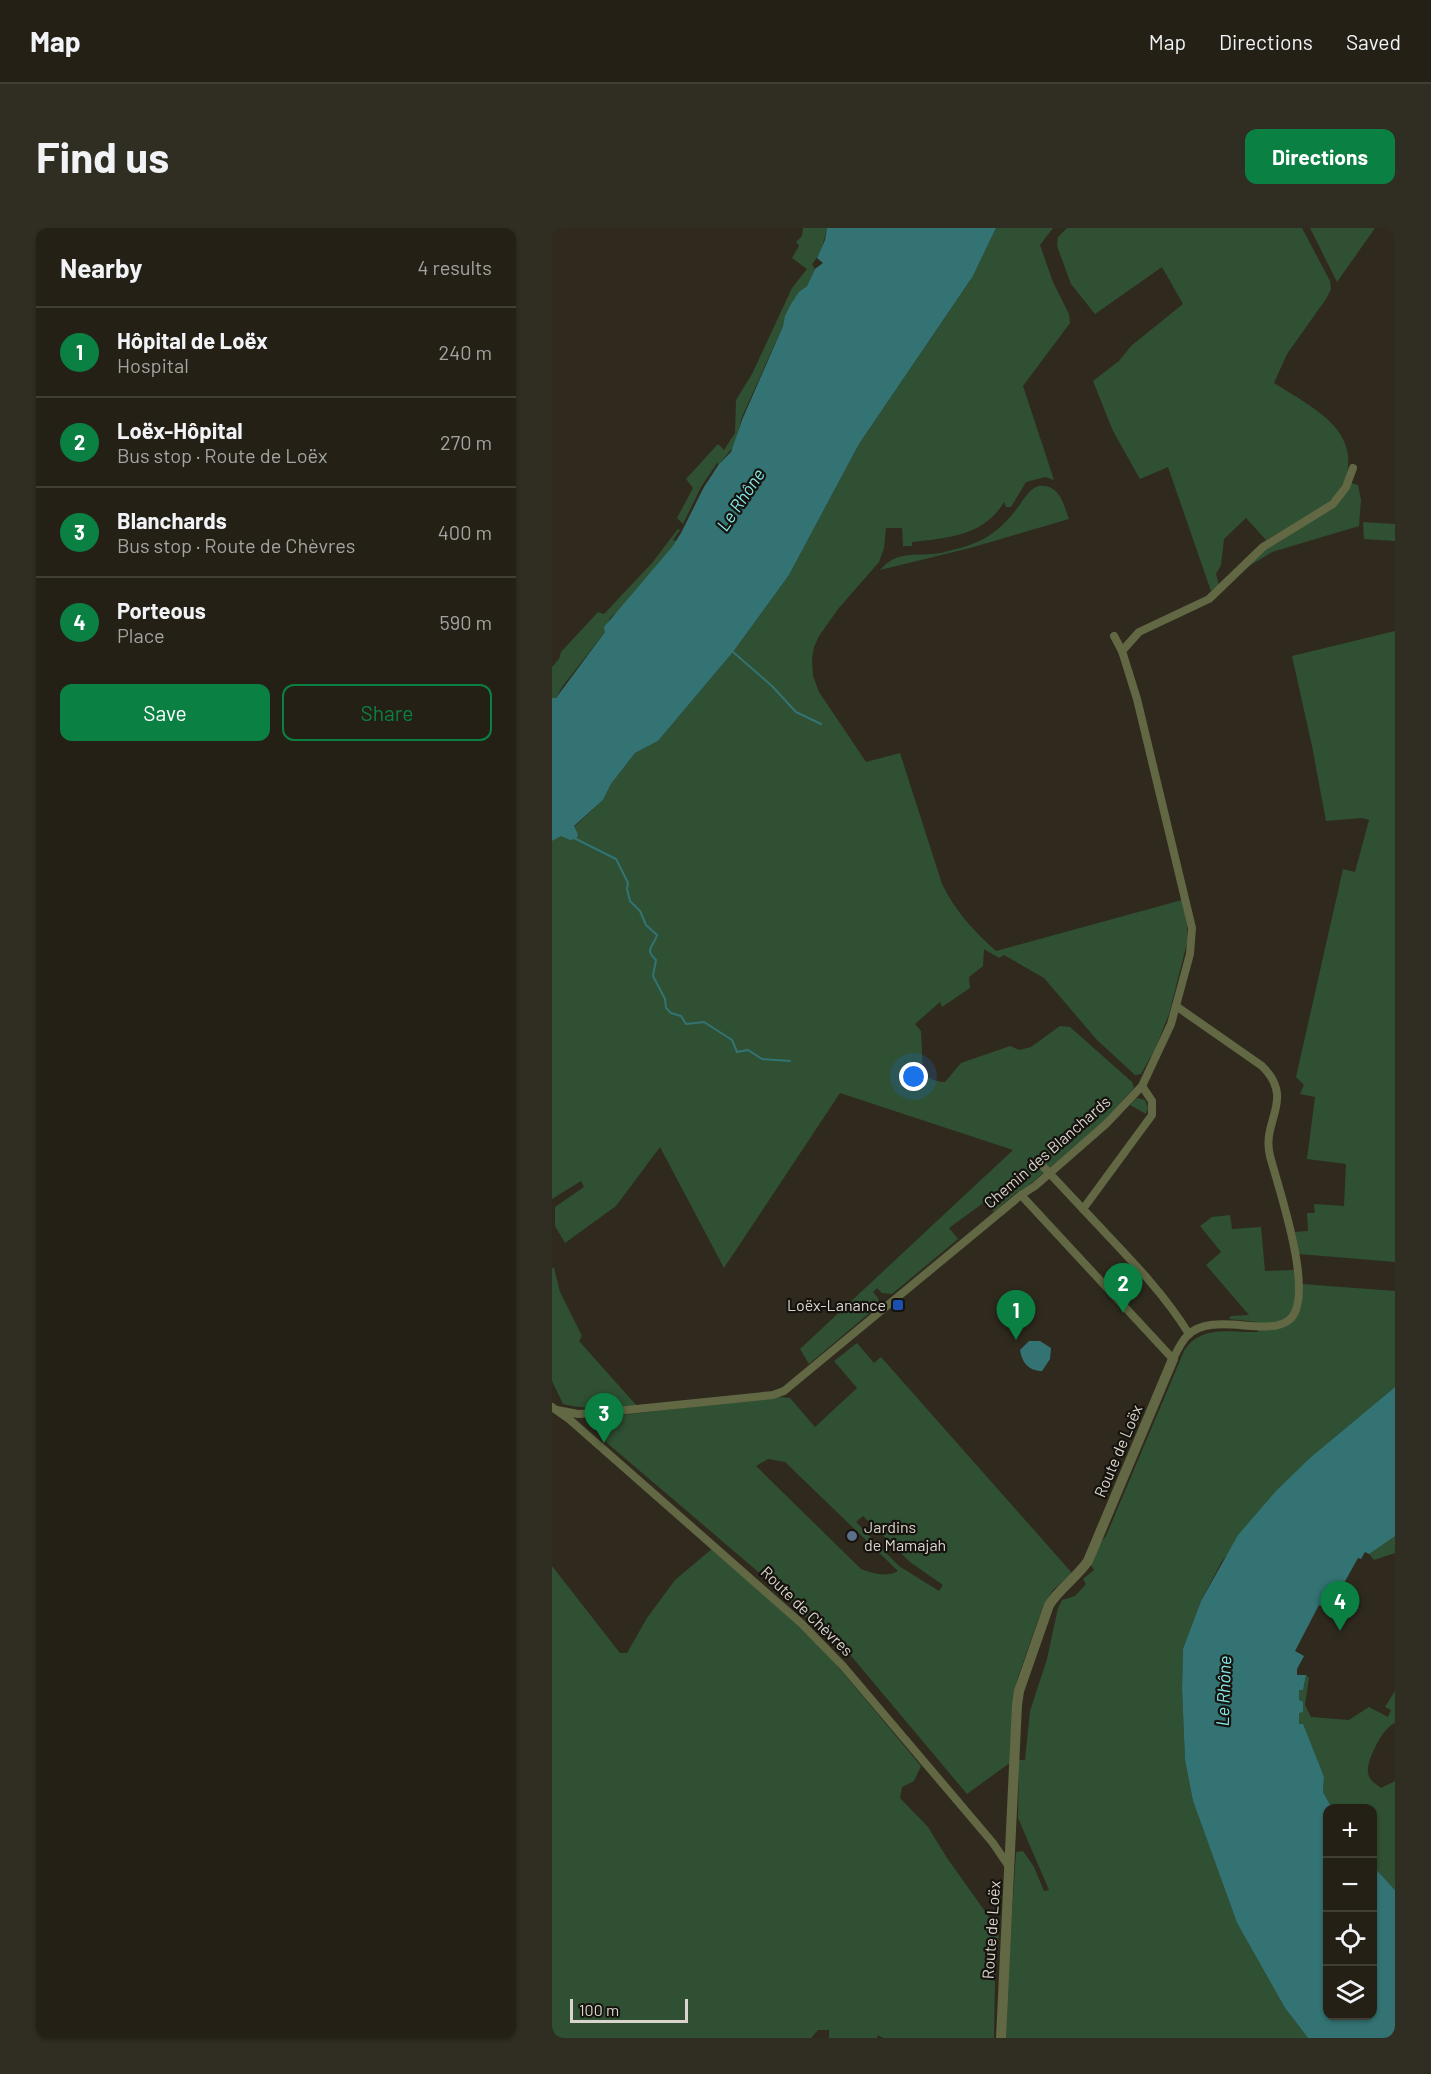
<!DOCTYPE html>
<meta charset="utf-8">
<style>
body{margin:0;font-family:Barlow,sans-serif;background:#302d23;color:#f1f3f6}
.controls{position:absolute;right:18px;bottom:18px;display:grid;overflow:hidden;border-radius:12px;box-shadow:0 2px 4px #0004}
.controls button{width:54px;height:54px;display:grid;place-items:center;padding:0;border:0;border-bottom:2px solid #413e35;background:#242016;color:#f1f3f6;font:30px sans-serif}
.scale{position:absolute;left:18px;bottom:15px;width:118px;box-sizing:border-box;padding-left:6px;border:3px solid #d9d5cd;border-top:0;font-size:16px;line-height:21px;white-space:nowrap;color:#d9d5cd;-webkit-text-stroke:4px #16130e;paint-order:stroke}
.you{position:absolute;left:362px;top:849px;width:21px;height:21px;margin:-15px;border:4px solid #fff;border-radius:50%;background:#1a73e8;box-shadow:0 0 0 9px #1a73e833}
.badge{display:grid;place-items:center;width:39px;height:39px;border-radius:50%;background:#0b8043;color:#fff;font-size:20px;font-weight:700}
.pin{position:absolute;translate:-50% -50px;filter:drop-shadow(0 2px 3px #0008)}
.pin::after{content:'';position:absolute;top:32px;width:21px;height:18px;background:inherit;clip-path:polygon(0 0,100% 0,50% 100%)}
.list{margin:0;padding:0;list-style:none}
h2{display:flex;justify-content:space-between;align-items:center;height:78px;margin:0;padding:0 24px;font-size:26px}
h2 small{font-size:20px;font-weight:400;color:#a3a3a1}
.list li{display:grid;grid-template-columns:39px 1fr auto;gap:18px;align-items:center;box-sizing:border-box;height:90px;padding:0 24px;border-top:2px solid #413e35}
.list b{display:block;font-size:22px;white-space:nowrap}
.list p{margin:0;font-size:20px;white-space:nowrap;color:#a3a3a1}
.list em{font-size:20px;font-style:normal;color:#a3a3a1}
.actions{display:flex;gap:12px;padding:18px 24px}
.actions a{flex:1;padding:14px 0;border:2px solid #0b8043;border-radius:12px;text-align:center;font-size:21px;color:#0b8043}
.actions .main{background:#0b8043;color:#fff}
.icon{flex:none;width:33px;height:33px;fill:none;stroke:currentColor;stroke-width:2;stroke-linecap:round;stroke-linejoin:round}
.map{position:relative;flex:none;width:843px;height:1810px;overflow:hidden;border-radius:12px}
header{display:flex;align-items:center;gap:36px;box-sizing:border-box;height:84px;padding:0 30px;background:#242016;border-bottom:2px solid #413e35}
header strong{font-size:28px}
nav{display:flex;gap:33px;margin-inline-start:auto;font-size:21px}
.intro{display:flex;align-items:center;justify-content:space-between;box-sizing:border-box;height:144px;padding:0 36px}
h1{margin:0;font-size:42px}
.button{padding:15px 27px;border-radius:12px;background:#0b8043;color:#fff;font-size:21px;font-weight:700}
main{display:flex;gap:36px;padding:0 36px}
aside{flex:1;background:#242016;border-radius:12px;box-shadow:0 2px 4px #0004}
.map>svg:first-child{display:block}
.green{fill:#2f5033;fill-rule:evenodd}
.water{fill:#337373}
.lines{fill:none;stroke-linecap:round;stroke-linejoin:round}
.stream{stroke:#337373;stroke-width:2}
.minor{stroke:#626843;stroke-width:8}
.tertiary{stroke:#626843;stroke-width:10}
.transit-dot{fill:#1a4fb4;stroke:#16130e;stroke-width:2}
.service-dot{fill:#5c6f8a;stroke:#16130e;stroke-width:2}
.labels{text-anchor:middle;stroke-width:4.5;stroke-linejoin:round;paint-order:stroke}
.street-label{font-size:16px;fill:#d9d5cd;stroke:#16130e}
.poi-label{font-size:16px;fill:#d9d5cd;stroke:#16130e;text-anchor:end}
.water-label{font-size:18px;font-style:italic;fill:#84e9ea;stroke:#16130e}
</style>
<header>
<strong>Map</strong>
<nav><a>Map</a><a>Directions</a><a>Saved</a></nav>
</header>
<div class="intro"><h1>Find us</h1><a class="button">Directions</a></div>
<main>
<aside>
<h2>Nearby<small>4 results</small></h2>
<ul class="list">
<li><span class="badge">1</span><div><b>Hôpital de Loëx</b><p>Hospital</p></div><em>240 m</em></li>
<li><span class="badge">2</span><div><b>Loëx-Hôpital</b><p>Bus stop · Route de Loëx</p></div><em>270 m</em></li>
<li><span class="badge">3</span><div><b>Blanchards</b><p>Bus stop · Route de Chèvres</p></div><em>400 m</em></li>
<li><span class="badge">4</span><div><b>Porteous</b><p>Place</p></div><em>590 m</em></li>
</ul>
<div class="actions"><a class="main">Save</a><a>Share</a></div>
</aside>
<div class="map">
<svg width="843" height="1810" viewBox="0 0 843 1810">
<rect width="100%" height="100%" fill="#302a1e"/>
<!-- green -->
<g class="green">
<path d="M 251,0 L 275,0 C 272,13 269,26 260,36 L 263,41 C 260,46 258,54 254,59 C 243,71 234,82 231,98 L 190,189 L 182,218 L 167,236 L 165,235 L 149,259 L 131,296 L 125,290 L 141,260 L 134,251 L 166,216 L 172,222 L 183,205 L 184,172 L 200,146 L 240,60 L 255,41 L 240,30 L 247,18 L 244,14 L 250,8 Z"/>
<path d="M 444,0 L 501,0 L 488,17 L 501,54 L 517,86 L 518,95 L 471,158 L 502,252 L 493,249 L 474,254 L 459,279 L 454,279 L 452,274 C 432,308 395,310 360,314 L 360,318 L 351,318 L 350,300 L 334,300 L 332,320 L 327,334 L 286,381 L 267,408 L 262,419 L 260,430 L 261,448 L 267,464 L 314,534 L 348,525 L 390,656 C 403,683 422,703 444,723 L 630,672 L 635,697 L 635,715 L 617,786 L 603,821 L 589,846 L 583,847 L 545,812 L 492,750 L 452,727 L 447,730 L 432,721 L 431,738 L 417,749 L 418,760 L 390,779 L 388,774 L 363,796 L 369,803 L 371,845 C 376,851 386,854 393,854 L 409,835 L 458,818 L 467,822 L 479,819 L 508,798 L 518,799 L 580,854 L 582,860 L 550,895 L 476,958 L 464,965 L 442,984 L 434,973 L 397,1000 L 406,1011 L 340,1066 L 330,1065 L 325,1060 L 321,1064 L 326,1070 L 327,1077 L 257,1136 L 248,1121 L 461,922 L 288,865 L 172,1040 L 108,919 L 64,978 L 13,1015 L 3,998 L 3,979 L 32,959 L 29,953 L 0,971 L 0,613 L 9,607 L 18,612 L 22,599 L 51,572 L 59,556 L 83,525 L 106,513 L 181,424 L 237,347 L 307,216 L 421,48 Z"/>
<path d="M 515,0 L 750,0 L 778,53 L 779,61 L 774,71 L 735,126 L 722,155 C 742,168 766,180 782,198 C 804,223 800,254 775,276 L 714,312 L 694,290 L 672,311 L 669,337 L 664,346 L 667,357 L 659,363 L 616,239 L 588,251 L 561,203 L 541,153 L 567,133 L 579,118 L 631,76 L 610,39 L 543,86 L 519,56 L 505,18 L 506,9 Z"/>
<polygon points="758,0 823,0 785,54"/>
<polygon points="799,255 806,257 809,272 807,298 720,324 694,340 703,329 767,288"/>
<path d="M 486,258 C 507,256 511,274 517,291 L 418,320 L 328,342 C 346,321 365,329 389,325 C 400,322 414,319 425,314 C 439,309 455,294 464,282 C 471,273 475,263 486,258 Z"/>
<polygon points="811,294 843,296 843,313 812,311"/>
<polygon points="126,301 128,302 121,312 124,313 120,319 71,379 58,390 53,404 10,459 4,470 0,470 0,439 7,431 9,424 46,384 52,386 100,335"/>
<polygon points="843,403 843,1034 747,1026 743,1004 756,1003 755,985 763,985 762,976 792,978 794,936 755,931 763,869 748,866 752,857 744,849 791,641 803,644 817,592 810,590 774,593 760,518 740,428"/>
<polygon points="585,870 593,872 596,880 594,886 578,877"/>
<path d="M 678,987 L 680,1001 L 709,999 L 713,1043 L 742,1042 L 750,1056 L 843,1063 L 843,1159 L 759,1229 L 670,1333 L 649,1373 L 631,1422 L 630,1460 L 633,1532 L 641,1573 L 685,1695 L 733,1780 L 756,1810 L 454,1810 L 455,1765 L 464,1624 L 471,1623 L 482,1639 L 492,1663 L 497,1662 L 466,1590 L 467,1532 L 473,1532 L 478,1483 L 495,1431 L 506,1380 L 510,1372 L 523,1368 L 534,1356 L 531,1351 L 542,1342 L 538,1336 L 547,1316 L 554,1308 L 632,1123 C 649,1096 680,1105 706,1104 L 705,1094 L 677,1091 L 679,1088 L 697,1087 L 654,1037 L 669,1024 L 648,998 L 660,989 Z"/>
<path d="M 0,1040 L 2,1040 L 8,1064 L 30,1108 L 27,1113 L 85,1178 C 60,1180 36,1182 11,1176 L 0,1153 Z"/>
<path d="M 305,1115 L 322,1135 L 329,1129 L 520,1345 L 501,1362 L 491,1378 L 466,1449 L 461,1471 L 459,1534 L 415,1566 L 290,1417 L 285,1421 L 223,1358 L 55,1215 L 52,1208 L 41,1197 L 45,1192 L 52,1189 L 227,1169 L 238,1170 L 263,1199 L 305,1160 L 282,1133 ZM 216,1231 L 233,1234 L 346,1343 C 335,1350 320,1345 309,1341 L 204,1238 ZM 311,1288 L 358,1334 L 391,1357 L 387,1363 L 347,1338 L 304,1294 Z"/>
<polygon points="843,1302 843,1325 822,1332 817,1326"/>
<polygon points="161,1320 248,1398 283,1435 369,1538 362,1553 350,1559 348,1570 376,1599 395,1630 447,1703 443,1750 442,1810 331,1810 326,1807 325,1810 277,1810 277,1802 266,1802 259,1810 0,1810 0,1338 68,1425 75,1425 95,1390 123,1352"/>
<path d="M 754,1447 L 757,1450 L 753,1477 L 759,1489 L 797,1492 L 817,1479 L 836,1489 L 839,1482 L 833,1479 L 843,1463 L 843,1495 C 831,1499 814,1533 816,1545 C 817,1552 824,1556 829,1560 L 843,1553 L 843,1662 L 821,1638 L 820,1580 L 780,1580 L 771,1564 L 772,1549 L 747,1496 L 747,1462 L 752,1458 Z"/>
</g>
<!-- water -->
<g class="water">
<polygon points="275,0 444,0 421,48 307,216 237,347 181,424 106,513 83,525 59,556 51,572 22,598 26,607 24,611 18,612 9,608 0,613 0,470 4,470 53,404 52,399 120,319 129,305 152,259 167,236 179,224 190,192 231,98 233,88 239,76 247,64 255,58 263,41 271,35 265,30 273,12"/>
<path d="M 477,1113 L 488,1113 L 499,1120 L 498,1131 L 490,1143 C 476,1143 470,1134 468,1122 Z"/>
<polygon points="843,1159 843,1308 817,1326 813,1324 809,1331 806,1330 777,1382 767,1377 743,1423 752,1428 745,1441 745,1447 754,1447 751,1462 747,1462 747,1472 751,1474 751,1484 747,1485 747,1496 751,1496 772,1549 771,1564 780,1580 776,1580 776,1788 820,1788 821,1638 843,1662 843,1810 756,1810 733,1780 685,1695 641,1573 633,1532 630,1460 631,1421 649,1373 686,1307 724,1263 759,1229"/>
</g>
<g class="lines">
<!-- stream -->
<g class="stream">
<polyline points="181,424 220,458 244,484 269,496"/>
<path d="M 24,611 L 64,631 L 76,655 L 75,661 L 78,673 L 88,683 L 94,697 L 105,707 C 101,720 92,720 104,732 L 101,748 L 113,771 L 114,780 L 119,785 L 129,788 L 134,796 L 152,794 L 180,812 L 185,824 L 196,822 L 210,831 L 238,833"/>
</g>
<!-- minor -->
<g class="minor">
<polyline points="570,423 587,404 657,371 711,319 781,276 794,259 801,240"/>
<path d="M 590,858 L 600,873 L 600,887 L 531,981 C 568,1021 608,1059 637,1106"/>
<polyline points="486,933 531,981"/>
<path d="M 469,967 L 621,1131 C 625,1123 629,1114 635,1108 C 659,1082 715,1110 737,1092 C 765,1070 726,959 718,928 C 709,892 744,872 710,838 L 624,778"/>
<polyline points="0,1179 17,1191 249,1395 291,1438 441,1615 458,1640"/>
<polyline points="5,1182 26,1186 45,1185 221,1167 232,1163 469,967 483,958 554,896 590,858 619,796 638,726 640,700 585,471 570,423 562,408"/>
</g>
<!-- tertiary -->
<path class="tertiary" d="M 449,1810 L 465,1477 L 467,1463 L 497,1377 C 508,1360 525,1349 536,1333 L 621,1131"/>
</g>
<!-- markers -->
<rect class="transit-dot" x="340" y="1071" width="12" height="12" rx="3"/>
<circle class="service-dot" cx="300" cy="1308" r="6"/>
<g class="labels">
<!-- street labels -->
<g class="street-label">
<text transform="translate(495 924) rotate(-41)" y="6">Chemin des Blanchards</text>
<text transform="translate(566 1223) rotate(-67)" y="6">Route de Loëx</text>
<text transform="translate(255 1383) rotate(44)" y="6">Route de Chèvres</text>
<text transform="translate(439 1702) rotate(-86)" y="6">Route de Loëx</text>
</g>
<!-- poi labels -->
<g class="poi-label">
<text x="334" y="1083">Loëx-Lanance</text>
<text x="312" y="1305" text-anchor="start">Jardins<tspan x="312" dy="18">de Mamajah</tspan></text>
</g>
<!-- water labels -->
<g class="water-label">
<text transform="translate(189 272) rotate(-56)" y="6">Le Rhône</text>
<text transform="translate(672 1463) rotate(-88)" y="6">Le Rhône</text>
</g>
</g>
</svg>
<div class="controls">
<button>+</button>
<button>−</button>
<button><svg class="icon" aria-label="locate" viewBox="0 0 24 24"><circle cx="12" cy="12" r="6"/><path d="M12 2v4M12 18v4M2 12h4M18 12h4"/></svg></button>
<button><svg class="icon" aria-label="layers" viewBox="0 0 24 24"><path d="M12 4l9 5-9 5-9-5zM3 14l9 5 9-5"/></svg></button>
</div>
<div class="scale">100 m</div>
<div class="you"></div>
<div class="pin badge" style="left:464px;top:1112px">1</div>
<div class="pin badge" style="left:571px;top:1085px">2</div>
<div class="pin badge" style="left:52px;top:1215px">3</div>
<div class="pin badge" style="left:788px;top:1403px">4</div>
</div>
</main>
